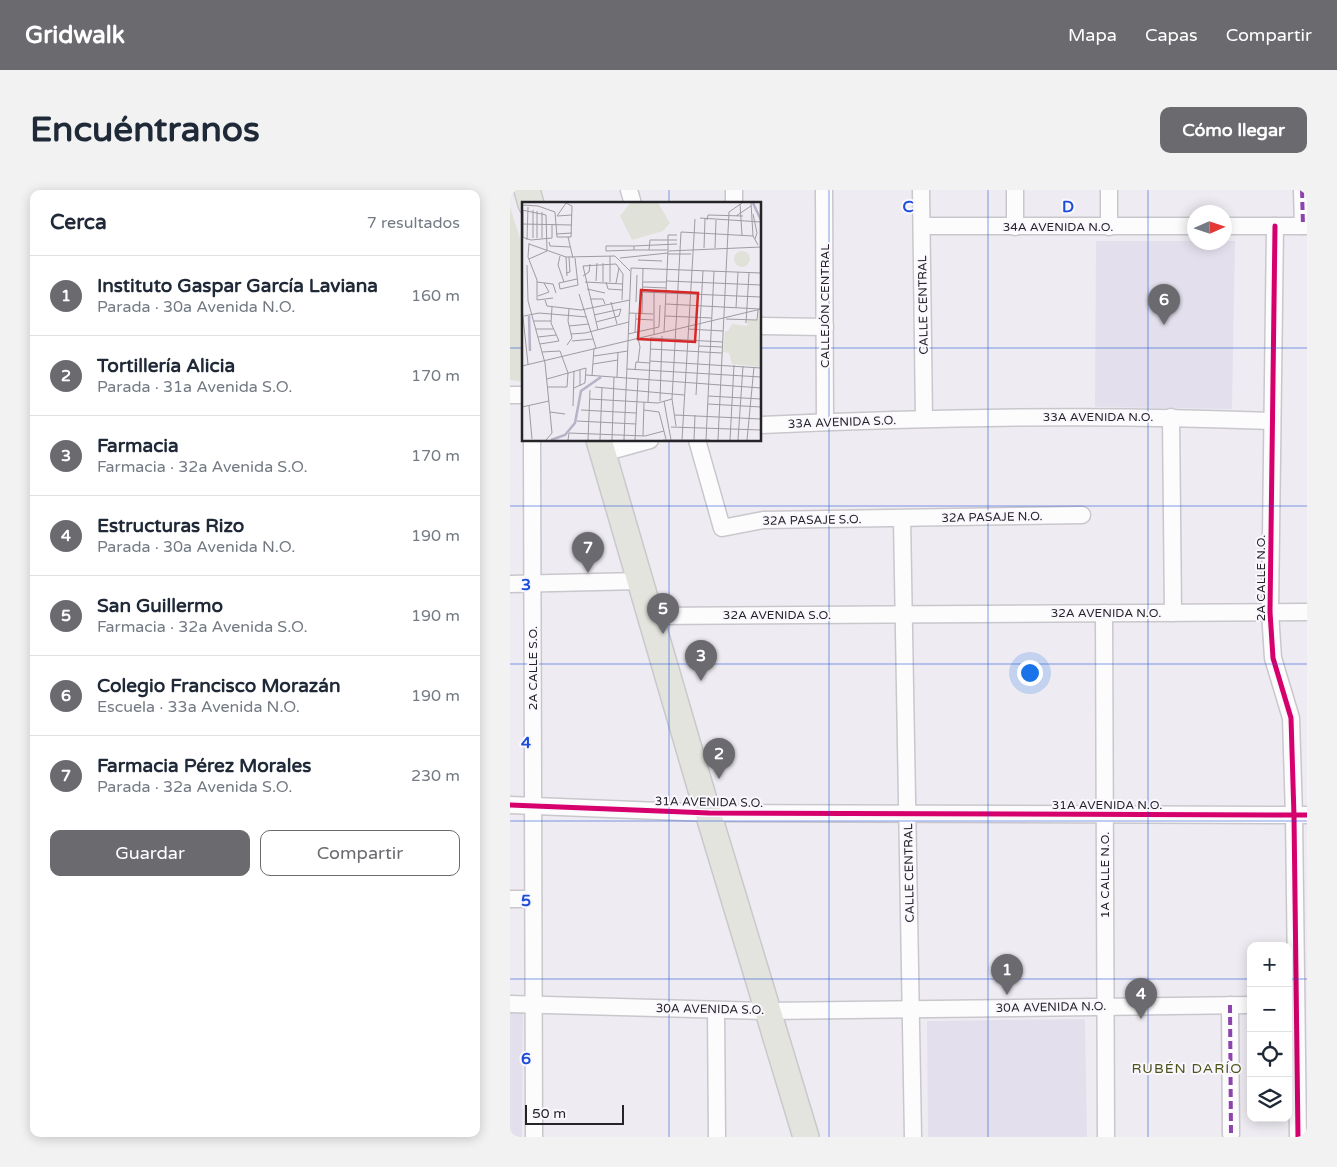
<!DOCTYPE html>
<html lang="es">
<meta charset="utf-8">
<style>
body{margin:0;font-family:"Varela Round",sans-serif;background:#f2f2f3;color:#1f2937}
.controls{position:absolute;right:15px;bottom:15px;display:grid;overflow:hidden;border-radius:10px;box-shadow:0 2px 12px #0003}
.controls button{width:45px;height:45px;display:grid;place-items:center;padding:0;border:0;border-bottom:1px solid #e0e1e3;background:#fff;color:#1f2937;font:25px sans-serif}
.compass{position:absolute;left:677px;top:15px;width:45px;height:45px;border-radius:50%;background:#fff;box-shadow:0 2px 12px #0003;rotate:87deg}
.scale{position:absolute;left:15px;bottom:12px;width:99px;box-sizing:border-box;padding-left:5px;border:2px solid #252428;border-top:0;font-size:14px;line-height:18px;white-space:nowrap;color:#252428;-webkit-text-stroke:4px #faf8fe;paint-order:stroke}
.you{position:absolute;left:519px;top:482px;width:18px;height:18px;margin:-12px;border:4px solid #fff;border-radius:50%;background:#1a73e8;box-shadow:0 0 0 8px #1a73e833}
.badge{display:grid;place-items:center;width:32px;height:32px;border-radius:50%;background:#6b6a6f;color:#fff;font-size:16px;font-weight:700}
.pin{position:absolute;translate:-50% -41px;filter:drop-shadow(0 1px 2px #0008)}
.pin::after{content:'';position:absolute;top:26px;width:18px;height:15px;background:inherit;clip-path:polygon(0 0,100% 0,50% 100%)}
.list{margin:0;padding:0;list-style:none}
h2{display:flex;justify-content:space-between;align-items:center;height:65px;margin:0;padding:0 20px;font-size:21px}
h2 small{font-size:16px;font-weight:400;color:#747a83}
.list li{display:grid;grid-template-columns:32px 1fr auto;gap:15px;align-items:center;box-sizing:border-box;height:80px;padding:0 20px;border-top:1px solid #e0e1e3}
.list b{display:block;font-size:19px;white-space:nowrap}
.list p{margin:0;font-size:16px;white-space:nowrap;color:#747a83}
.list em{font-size:16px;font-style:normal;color:#747a83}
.actions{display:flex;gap:10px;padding:15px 20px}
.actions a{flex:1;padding:11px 0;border:1px solid #6b6a6f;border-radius:10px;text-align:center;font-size:18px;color:#6b6a6f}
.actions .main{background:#6b6a6f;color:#fff}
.icon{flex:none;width:28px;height:28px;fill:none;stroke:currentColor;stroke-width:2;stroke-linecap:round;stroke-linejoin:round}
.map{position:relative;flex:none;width:797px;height:947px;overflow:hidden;border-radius:10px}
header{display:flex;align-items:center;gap:30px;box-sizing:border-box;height:70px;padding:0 25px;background:#6b6a6f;color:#fff}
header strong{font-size:24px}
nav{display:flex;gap:28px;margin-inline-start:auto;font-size:18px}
.intro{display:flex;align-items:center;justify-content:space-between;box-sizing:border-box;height:120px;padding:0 30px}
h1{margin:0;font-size:35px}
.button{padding:12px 22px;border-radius:10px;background:#6b6a6f;color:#fff;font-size:18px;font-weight:700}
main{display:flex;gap:30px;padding:0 30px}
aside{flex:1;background:#fff;border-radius:10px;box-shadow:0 2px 12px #0003}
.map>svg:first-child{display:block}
.built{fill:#e3dfec}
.green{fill:#e0e1d8}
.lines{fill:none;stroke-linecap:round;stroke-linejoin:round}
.minor-casing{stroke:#c9c7cc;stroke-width:19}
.primary-casing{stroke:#c9c8cb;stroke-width:28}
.minor{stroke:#fcfcfd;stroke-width:16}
.primary{stroke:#e3e4dd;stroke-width:25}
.quiet{stroke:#8e44ad;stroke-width:4;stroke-dasharray:8 4;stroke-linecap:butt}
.cycleway-casing{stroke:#faf8fe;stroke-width:8}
.cycleway{stroke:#d6006c;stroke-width:5}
.grid{fill:none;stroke:#1d4ed8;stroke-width:1;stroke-opacity:0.55}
.labels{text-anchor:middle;stroke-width:4;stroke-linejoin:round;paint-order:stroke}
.street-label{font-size:12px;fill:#252428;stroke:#faf8fe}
.neighbourhood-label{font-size:14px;letter-spacing:1px;fill:#4c5218;stroke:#faf8fe}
.inset-river{fill:none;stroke:#b8b2c7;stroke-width:2.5}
.inset-road{fill:none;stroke:#9e9ca1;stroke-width:1}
.view{fill:#d62828;fill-opacity:0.15;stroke:#d62828;stroke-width:2.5}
.inset-edge{fill:none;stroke:#252428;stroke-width:2.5}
.grid-label{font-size:16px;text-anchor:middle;font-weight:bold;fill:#1d4ed8;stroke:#faf8fe;stroke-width:4;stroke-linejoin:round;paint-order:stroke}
</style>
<header>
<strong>Gridwalk</strong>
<nav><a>Mapa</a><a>Capas</a><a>Compartir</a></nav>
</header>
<div class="intro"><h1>Encuéntranos</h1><a class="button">Cómo llegar</a></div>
<main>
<aside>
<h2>Cerca<small>7 resultados</small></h2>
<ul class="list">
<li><span class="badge">1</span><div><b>Instituto Gaspar García Laviana</b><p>Parada · 30a Avenida N.O.</p></div><em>160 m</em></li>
<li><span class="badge">2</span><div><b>Tortillería Alicia</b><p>Parada · 31a Avenida S.O.</p></div><em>170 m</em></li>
<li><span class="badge">3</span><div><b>Farmacia</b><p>Farmacia · 32a Avenida S.O.</p></div><em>170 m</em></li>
<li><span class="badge">4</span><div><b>Estructuras Rizo</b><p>Parada · 30a Avenida N.O.</p></div><em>190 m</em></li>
<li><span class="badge">5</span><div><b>San Guillermo</b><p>Farmacia · 32a Avenida S.O.</p></div><em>190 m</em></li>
<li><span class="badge">6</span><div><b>Colegio Francisco Morazán</b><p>Escuela · 33a Avenida N.O.</p></div><em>190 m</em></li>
<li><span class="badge">7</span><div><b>Farmacia Pérez Morales</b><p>Parada · 32a Avenida S.O.</p></div><em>230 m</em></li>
</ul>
<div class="actions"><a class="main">Guardar</a><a>Compartir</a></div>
</aside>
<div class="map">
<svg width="797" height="947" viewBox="0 0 797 947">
<rect width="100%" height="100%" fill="#eeecf2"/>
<!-- built -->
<g class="built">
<polygon points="586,51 725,51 722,219 585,217"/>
<polygon points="0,823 13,823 12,947 0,947"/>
<polygon points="575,829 577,947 418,947 417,831"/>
</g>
<!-- green -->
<polygon class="green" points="0,17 14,61 14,192 0,190"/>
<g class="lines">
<!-- minor casing -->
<g class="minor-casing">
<g id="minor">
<polyline points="119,0 123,14"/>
<polyline points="314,0 315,232"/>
<polyline points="411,0 414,229"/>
<polyline points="599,0 599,37"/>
<polyline points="792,0 793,36"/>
<polyline points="224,14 224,0"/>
<polyline points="412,36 684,36"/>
<polyline points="714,36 797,36"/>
<polyline points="765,36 760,422 763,468 781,528 784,626 788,947"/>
<polyline points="505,37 505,0"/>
<polyline points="250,136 315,137"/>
<polyline points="0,205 14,205"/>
<polyline points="661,227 663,423"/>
<path d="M 250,235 C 420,227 591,224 762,231"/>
<polyline points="22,250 24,947"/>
<polyline points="187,250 212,338 253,330 572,325"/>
<polyline points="93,263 140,250"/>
<polyline points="392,329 403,947"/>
<polyline points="0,394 130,391"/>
<polyline points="594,423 596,947"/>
<polyline points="140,426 797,422"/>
<polyline points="0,615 199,623 797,625"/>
<polyline points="0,709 23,709"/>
<polyline points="0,814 257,821 741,815"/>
<polyline points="720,815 721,944"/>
<polyline points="206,820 207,947"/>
</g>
</g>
<!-- primary casing -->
<g class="primary-casing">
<g id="primary">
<polyline points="17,0 21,14"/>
<polyline points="89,250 189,593 296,947"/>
</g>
</g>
<!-- minor -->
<use href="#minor" class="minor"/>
<!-- primary -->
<use href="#primary" class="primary"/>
<!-- quiet -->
<g class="quiet">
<polyline points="792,0 793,36"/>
<polyline points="720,815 721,944"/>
</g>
<!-- cycleway casing -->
<g class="cycleway-casing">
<g id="cycleway">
<polyline points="765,36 760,422 763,468 781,528 784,626 788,947"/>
<polyline points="0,615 199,623 797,625"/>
</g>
</g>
<!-- cycleway -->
<use href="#cycleway" class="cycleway"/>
</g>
<!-- grid -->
<path class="grid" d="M 159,0 L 159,14M 319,0 L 319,947M 478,0 L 478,947M 638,0 L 638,947M 0,158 L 14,158M 250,158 L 797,158M 159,250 L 159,947M 0,316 L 797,316M 0,474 L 797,474M 0,631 L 797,631M 0,789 L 741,789M 778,789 L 797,789"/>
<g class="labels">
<!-- street labels -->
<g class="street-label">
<text x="548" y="41">34A AVENIDA N.O.</text>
<text transform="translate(413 115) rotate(-91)" y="4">CALLE CENTRAL</text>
<text transform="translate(315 116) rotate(-90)" y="4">CALLEJÓN CENTRAL</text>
<text x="588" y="231">33A AVENIDA N.O.</text>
<text transform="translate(332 232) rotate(-2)" y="4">33A AVENIDA S.O.</text>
<text transform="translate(482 327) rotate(-1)" y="4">32A PASAJE N.O.</text>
<text transform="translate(302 330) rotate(-1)" y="4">32A PASAJE S.O.</text>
<text transform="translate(751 388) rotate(-90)" y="4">2A CALLE N.O.</text>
<text x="596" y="427">32A AVENIDA N.O.</text>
<text x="267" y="429">32A AVENIDA S.O.</text>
<text transform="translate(23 478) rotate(-90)" y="4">2A CALLE S.O.</text>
<text transform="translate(199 612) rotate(1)" y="4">31A AVENIDA S.O.</text>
<text x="597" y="619">31A AVENIDA N.O.</text>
<text transform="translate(399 683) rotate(-91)" y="4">CALLE CENTRAL</text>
<text transform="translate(595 685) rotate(-90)" y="4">1A CALLE N.O.</text>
<text transform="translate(541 817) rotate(-1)" y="4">30A AVENIDA N.O.</text>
<text transform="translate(200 819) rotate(1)" y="4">30A AVENIDA S.O.</text>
</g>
<!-- neighbourhood labels -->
<g class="neighbourhood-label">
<text x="677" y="883">RUBÉN DARÍO</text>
</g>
</g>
<!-- overview -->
<g transform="translate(12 12)">
<rect width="239" height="239" fill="#eeecf2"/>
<path d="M 108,1 L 136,1 L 148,21 L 141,29 L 110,38 L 98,14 ZM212 57a8 8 0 1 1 16 0a8 8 0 1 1-16 0ZM 237,109 L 239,165 L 210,162 L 207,151 L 201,150 L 203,129 L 206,129 L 210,122 L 225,124 L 226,118 L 236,118 Z" fill="#e0e1d8"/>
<path class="inset-river" d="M 231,1 L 239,18M 7,114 L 8,149M 29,238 L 43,233 L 53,221 L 59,189 L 79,175"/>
<path class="inset-road" d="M 229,1 L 231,34 L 236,43M 218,2 L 220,33M 0,3 L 16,4 L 33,10 L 35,35 L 49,35 L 50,4 L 44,1M 0,8 L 24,13 L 25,49M 11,8 L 11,36M 20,10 L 20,36M 231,12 L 235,31 L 233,37M 35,14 L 50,13M 35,14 L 44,1M 214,14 L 229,4M 178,16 L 239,20M 185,18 L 186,13 L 221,14M 0,22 L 50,23M 34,32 L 50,31M 0,35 L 9,38 L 30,36 L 30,22M 1,35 L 1,8M 46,35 L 51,56M 15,36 L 15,9M 5,38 L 6,5M 155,38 L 128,38 L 127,48 L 146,48 L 146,33 L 155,33M 27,40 L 28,44 L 48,45M 7,41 L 6,55 L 15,78 L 15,98 L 31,96M 7,42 L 44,55 L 93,54 L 108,69M 112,44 L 84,44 L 84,49 L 112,48M 182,46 L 183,16M 193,46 L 194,18M 127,48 L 112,48 L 112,44 L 155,42M 146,49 L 239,45M 146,52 L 169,52M 38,54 L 36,63 L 42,80M 44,55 L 45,74M 53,56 L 56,83 L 38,87 L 37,81 L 55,77M 98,56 L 146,51M 7,57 L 25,49M 116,58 L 140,59M 5,63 L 6,99 L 23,161 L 30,231 L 24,238M 204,70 L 207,10 L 220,1M 44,71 L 48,70 L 47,55M 61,74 L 67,70 L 68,62M 74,79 L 75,61M 145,79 L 239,83M 15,80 L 31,82 L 34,91M 63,80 L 101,82M 81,80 L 81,61M 84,80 L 86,87 L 101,88M 88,80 L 88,54M 121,80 L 145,80M 94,81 L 97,66M 121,85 L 144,86M 65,87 L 83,91M 121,90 L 239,95M 57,92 L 74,146M 16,94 L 27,90 L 22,81M 68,97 L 81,97 L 83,102M 23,98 L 25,104 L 59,108 L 108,98M 89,100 L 95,122M 114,100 L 115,73M 144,102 L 238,107 L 239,83M 30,105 L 29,121 L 37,139M 0,106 L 6,162M 214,106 L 216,70M 107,111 L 131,112M 120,112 L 121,66M 72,113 L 99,107 L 97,114 L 74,120M 2,114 L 17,111 L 65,115M 143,114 L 190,116M 114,117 L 131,118M 204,117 L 235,118 L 236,108M 12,119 L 29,119M 224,121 L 227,71M 47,124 L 67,122M 14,127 L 31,127M 166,127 L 201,129M 76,128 L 61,64 L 94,62 L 101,72 L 100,98M 113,130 L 114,112M 142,130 L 146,49M 49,132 L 63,131 L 107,120M 106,132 L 137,125 L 138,103M 132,132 L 132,91M 16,135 L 34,133M 129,136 L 201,140M 50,139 L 71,137M 18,142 L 37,139M 45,143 L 50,136 L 46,119 L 47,107M 177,144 L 200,145M 128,147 L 200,151M 20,150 L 38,149 L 46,171 L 45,185 L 25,185M 72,154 L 106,149M 128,159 L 239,166M 116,160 L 118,145 L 116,136M 71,162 L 96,158M 0,164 L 239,107M 105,167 L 239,175M 113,168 L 114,160 L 128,161M 64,173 L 239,186M 70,174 L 72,146M 95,175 L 96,150M 25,177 L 64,166 L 63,181 L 52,186M 58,184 L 58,168M 73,185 L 162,193M 174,193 L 181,69M 186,194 L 239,197M 68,197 L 136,201 L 150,197M 138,199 L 140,134M 142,199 L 149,238M 126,200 L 129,135M 186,202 L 239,205M 7,204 L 10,237M 51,204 L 52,169M 0,205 L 27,199M 59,208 L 114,211M 122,208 L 137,210 L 144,237M 28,210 L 43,212M 153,213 L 239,217M 55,219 L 114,222M 154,224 L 150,197 L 159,30 L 231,34M 149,225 L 239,228M 121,234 L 122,200M 46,238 L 47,231 L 123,234 L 142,229M 66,238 L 68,188M 78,238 L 80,186M 90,238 L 92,175M 102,238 L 109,66 L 239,71M 113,238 L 116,177M 141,238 L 188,238M 160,238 L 173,17M 172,238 L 173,213M 184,238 L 192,69M 196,238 L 204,70M 208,238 L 212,163M 216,238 L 221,164M 225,238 L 232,165"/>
<path class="view" d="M 119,88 L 176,91 L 173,140 L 116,137 Z"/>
<rect width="239" height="239" class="inset-edge"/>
</g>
<g class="grid-label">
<text x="398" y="22">C</text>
<text x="558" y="22">D</text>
<text x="16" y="400">3</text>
<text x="16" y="558">4</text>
<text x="16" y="716">5</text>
<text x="16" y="874">6</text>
</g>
</svg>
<div class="controls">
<button>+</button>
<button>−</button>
<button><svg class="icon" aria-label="locate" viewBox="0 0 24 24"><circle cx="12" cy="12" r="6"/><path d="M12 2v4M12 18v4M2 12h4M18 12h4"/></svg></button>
<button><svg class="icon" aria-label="layers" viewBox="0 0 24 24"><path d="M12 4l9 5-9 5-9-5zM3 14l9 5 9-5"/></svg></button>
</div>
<svg class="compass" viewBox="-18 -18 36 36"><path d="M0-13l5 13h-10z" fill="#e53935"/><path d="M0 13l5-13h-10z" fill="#747a83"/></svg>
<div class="scale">50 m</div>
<div class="you"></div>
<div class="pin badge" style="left:497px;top:805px">1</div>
<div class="pin badge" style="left:209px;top:589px">2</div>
<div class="pin badge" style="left:191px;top:491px">3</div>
<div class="pin badge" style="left:631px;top:829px">4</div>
<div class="pin badge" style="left:153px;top:444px">5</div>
<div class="pin badge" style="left:654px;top:135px">6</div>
<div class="pin badge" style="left:78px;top:383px">7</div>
</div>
</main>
